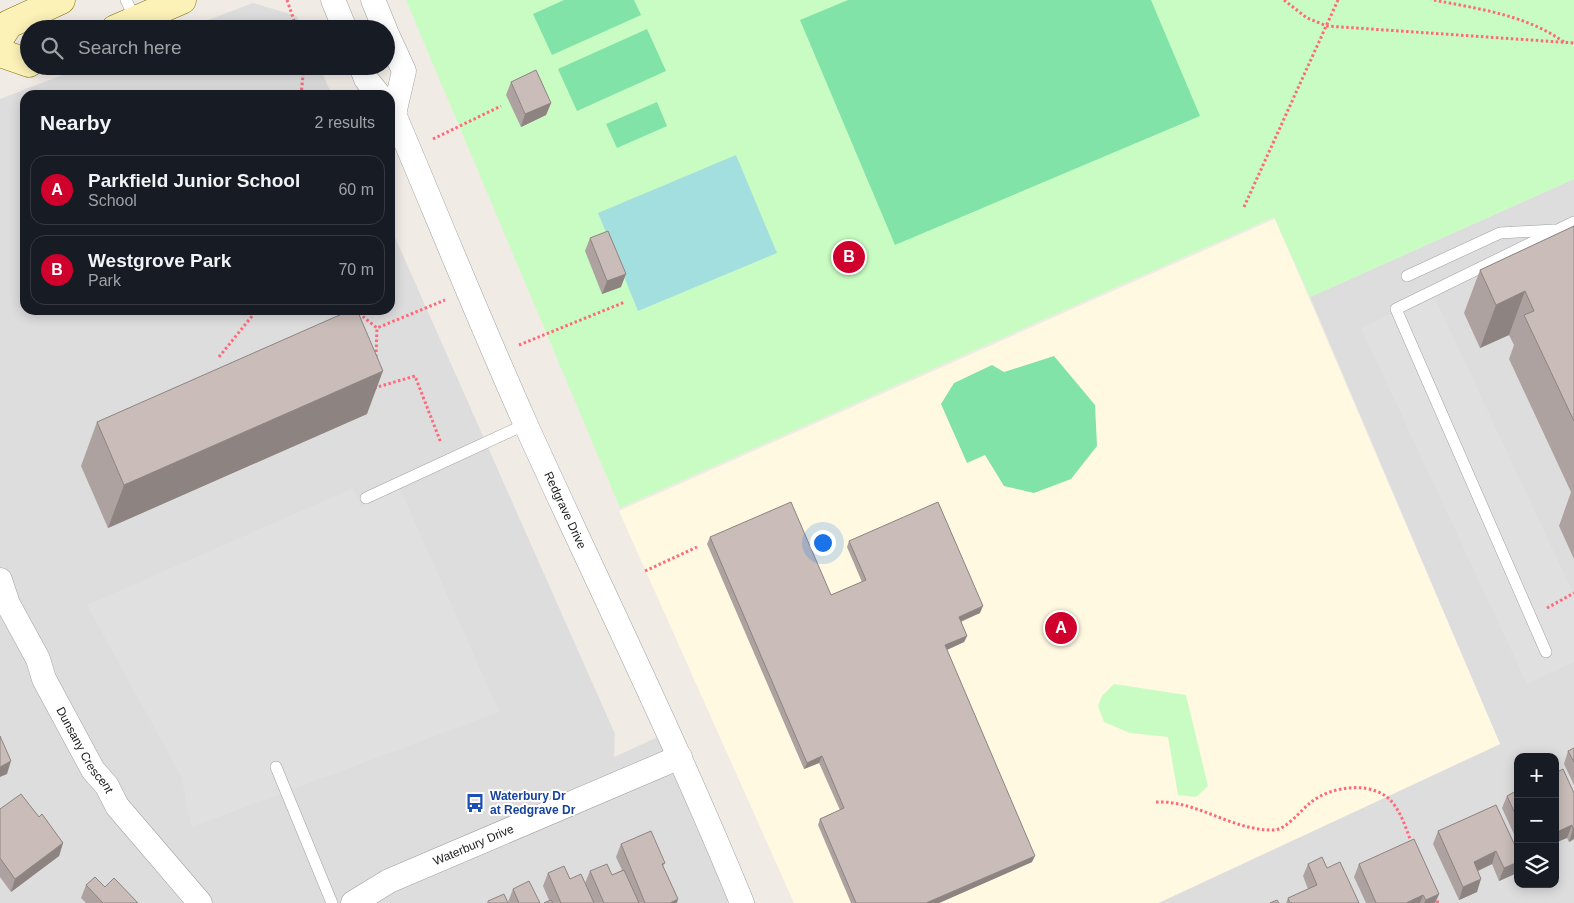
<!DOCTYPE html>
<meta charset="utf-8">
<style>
body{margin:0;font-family:Arial,sans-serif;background:#20242c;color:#f1f3f6}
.controls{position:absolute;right:15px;bottom:15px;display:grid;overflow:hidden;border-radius:10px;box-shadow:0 2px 12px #0003}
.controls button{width:45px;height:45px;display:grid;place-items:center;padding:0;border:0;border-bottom:1px solid #363941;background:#171b24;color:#f1f3f6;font:25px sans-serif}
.you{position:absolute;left:822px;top:542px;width:18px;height:18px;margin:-12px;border:4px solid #fff;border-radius:50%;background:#1a73e8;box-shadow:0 0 0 8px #1a73e833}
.badge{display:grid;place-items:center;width:32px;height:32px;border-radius:50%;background:#d0002c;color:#fff;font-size:16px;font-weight:700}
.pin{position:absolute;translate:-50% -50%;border:2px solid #fff;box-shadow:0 1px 5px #0006}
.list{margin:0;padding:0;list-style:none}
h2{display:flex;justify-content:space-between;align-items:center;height:65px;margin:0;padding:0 20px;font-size:21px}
h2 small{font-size:16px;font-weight:400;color:#9ea1a6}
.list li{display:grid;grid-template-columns:32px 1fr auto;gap:15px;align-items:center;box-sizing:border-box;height:70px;margin:0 10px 10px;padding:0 10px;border:1px solid #363941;border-radius:15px}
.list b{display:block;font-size:19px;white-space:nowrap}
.list p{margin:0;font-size:16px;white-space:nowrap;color:#9ea1a6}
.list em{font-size:16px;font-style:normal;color:#9ea1a6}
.icon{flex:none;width:28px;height:28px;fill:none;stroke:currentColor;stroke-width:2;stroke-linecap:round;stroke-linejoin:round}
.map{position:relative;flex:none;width:1574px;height:903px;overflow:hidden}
.search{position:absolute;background:#171b24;box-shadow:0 2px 12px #0003;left:20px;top:20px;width:375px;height:55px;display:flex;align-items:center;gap:12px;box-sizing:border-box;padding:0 18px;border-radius:28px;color:#9ea1a6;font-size:19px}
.panel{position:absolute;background:#171b24;box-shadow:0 2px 12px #0003;left:20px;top:90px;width:375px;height:225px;border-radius:15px}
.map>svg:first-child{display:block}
.residential{fill:#dedddd;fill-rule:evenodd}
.education{fill:#fff9e1}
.park{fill:#c9fcc2}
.pitch{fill:#81e3a8}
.parking{fill:#e0e0e0}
.water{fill:#a4dfe0}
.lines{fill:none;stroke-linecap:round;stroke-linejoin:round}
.service-casing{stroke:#a1a1a1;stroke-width:12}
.minor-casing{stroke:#a1a1a1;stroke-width:25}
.secondary-casing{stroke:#7e7100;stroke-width:29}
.path{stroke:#ff6979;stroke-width:3;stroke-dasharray:2.5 2.5;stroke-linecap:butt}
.service{stroke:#fff;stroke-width:11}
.minor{stroke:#fff;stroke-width:24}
.secondary{stroke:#fcf2b8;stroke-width:28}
.wall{fill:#ada29f}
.shaded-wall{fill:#8d8482}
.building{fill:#c9bcb9;stroke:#8d8482}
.labels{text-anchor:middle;stroke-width:4;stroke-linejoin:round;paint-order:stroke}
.street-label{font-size:12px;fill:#202020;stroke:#fff}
.transit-label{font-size:12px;font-weight:bold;fill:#164399;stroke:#fff;text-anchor:start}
</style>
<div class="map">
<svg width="1574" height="903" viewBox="0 0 1574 903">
<rect width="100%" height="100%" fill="#f1ebe6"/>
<!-- residential -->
<g class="residential">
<polygon points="253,3 297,16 303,29 184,29"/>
<polygon points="86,66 319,66 332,95 25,95 25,310 390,310 390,226 615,734 614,757 669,732 742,903 0,903 0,99"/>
<path d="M 1574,179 L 1574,903 L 1159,903 L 1500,744 L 1310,297 ZM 1518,757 L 1555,757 L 1555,884 L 1518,884 Z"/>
</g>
<!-- education -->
<polygon class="education" points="1275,219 1500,744 1158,903 794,903 619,511"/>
<!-- park -->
<g class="park">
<polygon points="406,0 1574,0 1574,179 1310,297 1274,217 620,508"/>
<polygon points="1114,684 1186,695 1208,786 1196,797 1178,795 1168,737 1130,733 1104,722 1098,706 1102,696"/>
</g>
<!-- pitch -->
<g class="pitch">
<polygon points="564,0 634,0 641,15 552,55 533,14"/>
<polygon points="848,0 1151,0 1200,116 895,245 800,20"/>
<polygon points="647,29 666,71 577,111 558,69"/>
<polygon points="657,102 667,126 617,148 606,124"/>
<polygon points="1054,356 1095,405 1097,446 1071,479 1034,493 1004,486 985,455 967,463 941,404 954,383 992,365 1004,372"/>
</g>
<!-- parking -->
<g class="parking">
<polygon points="1433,294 1574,595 1574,662 1527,684 1361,328"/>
<polygon points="353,488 361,506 400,489 499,712 192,827 181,776 87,605"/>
</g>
<!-- water -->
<polygon class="water" points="736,155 777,253 638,311 598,213"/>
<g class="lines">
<!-- service casing -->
<g class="service-casing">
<g id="service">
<polyline points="126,0 136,21"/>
<polyline points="1407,276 1500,233 1554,230"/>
<polyline points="366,498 526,424"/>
<polyline points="1546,652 1396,309 1574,222"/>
<polyline points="276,767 332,903"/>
</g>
</g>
<!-- minor casing -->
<g class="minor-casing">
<g id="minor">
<polyline points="333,0 345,29"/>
<polyline points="373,0 385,29"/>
<polyline points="386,32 404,71 394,114"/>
<polyline points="361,66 366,79 379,95"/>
<path id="s1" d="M 390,109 L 394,114 C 438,218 480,322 526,425 C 598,584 676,741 742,903"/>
<path id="s2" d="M 0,580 L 8,604 L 38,659 L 44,679 L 93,770 L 107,786 L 117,806 L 200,903"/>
<path id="s3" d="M 353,903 L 389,881 L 680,757"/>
</g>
</g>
<!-- secondary casing -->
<g class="secondary-casing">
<g id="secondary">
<polyline points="115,29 182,0"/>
<polyline points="0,38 9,24 61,0"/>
<polyline points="0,53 29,63"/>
</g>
</g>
<!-- path -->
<g class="path">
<polyline points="287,0 297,29"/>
<polyline points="1284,0 1307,18 1327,26 1574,43"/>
<path d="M 1434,0 C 1479,9 1526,15 1564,42"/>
<polyline points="301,95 304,66"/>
<polyline points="433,139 501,106"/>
<polyline points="1244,207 1338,0"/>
<polyline points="355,310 377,328 445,300"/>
<polyline points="519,345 625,302"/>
<polyline points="219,357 257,310"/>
<polyline points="376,357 377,328"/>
<polyline points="374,388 415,376 441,443"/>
<polyline points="645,571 697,547"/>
<polyline points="1547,608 1574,593"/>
<path d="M 1156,802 C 1197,800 1232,831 1274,830 C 1287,829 1300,811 1310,803 C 1331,785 1378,779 1395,806 C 1403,817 1407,832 1412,844"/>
<polyline points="1435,896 1438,903"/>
</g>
<!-- service -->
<use href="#service" class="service"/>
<!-- minor -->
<use href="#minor" class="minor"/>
<!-- secondary -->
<use href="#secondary" class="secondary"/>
</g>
<!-- wall -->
<g class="wall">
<polygon points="511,82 551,103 546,115 521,127 506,95"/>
<polygon points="1574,226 1574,559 1559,526 1571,492 1509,359 1514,345 1509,335 1480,348 1464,313 1480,270"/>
<polygon points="590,238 621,287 602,294 585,251"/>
<polygon points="367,414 108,528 81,466 97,422"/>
<polygon points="710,537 831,595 862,582 847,547 849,541 980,613 961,622 967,636 964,642 947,650 1032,862 939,903 851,903 818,825 820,819 840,810 819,763 804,769 707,544"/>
<polygon points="1574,748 1574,785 1564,764 1568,751"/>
<polygon points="1518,790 1518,843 1502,808 1507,796"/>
<polygon points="1574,793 1574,839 1569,842 1567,838"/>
<polygon points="1496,805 1517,873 1499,881 1492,864 1478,871 1477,892 1459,900 1433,844 1438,831"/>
<polygon points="0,809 39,817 63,843 59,856 11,892 0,877"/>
<polygon points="621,844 665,863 663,866 677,903 544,903 549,900 543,886 548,873 585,883 590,871 612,875 622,870 616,857"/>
<polygon points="1308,864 1327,868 1359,903 1286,903 1288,898 1308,889 1303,876"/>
<polygon points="1359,864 1439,894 1435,903 1366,903 1354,877"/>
<polygon points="86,885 105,887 138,903 86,903 81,898"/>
<polygon points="513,889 540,903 508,903 508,902"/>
</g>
<!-- shaded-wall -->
<g class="shaded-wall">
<polygon points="551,103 546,115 521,127 525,114"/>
<polygon points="626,274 621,287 602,294 607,281"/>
<polygon points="1525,291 1509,335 1480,348 1496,305"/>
<polygon points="383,371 367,414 108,528 124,485"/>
<polygon points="983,606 980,613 956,623 959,617"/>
<polygon points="967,636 964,642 942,652 945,645"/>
<polygon points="822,756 819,763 804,769 807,763"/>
<polygon points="11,761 7,774 0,777 0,767"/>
<polygon points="1572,825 1567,838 1555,843 1555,833"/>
<polygon points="1574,828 1574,839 1569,842 1573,829"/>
<polygon points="63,843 59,856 11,892 15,879"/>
<polygon points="1496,851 1492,864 1469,875 1474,862"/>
<polygon points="1035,856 1032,862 939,903 926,903"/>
<polygon points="1518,862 1518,870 1517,873 1499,881 1504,868"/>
<polygon points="1481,879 1477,892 1459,900 1463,887"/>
<polygon points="1439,894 1435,903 1424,903 1426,900"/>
<polygon points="1423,895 1420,903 1406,903"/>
<polygon points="678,899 677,903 670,903"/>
</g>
<!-- building -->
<g class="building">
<polygon points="536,70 551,103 525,114 511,82"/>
<polygon points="1574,226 1574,421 1524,315 1534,311 1525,291 1496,305 1480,270"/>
<polygon points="608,231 626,274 607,281 590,238"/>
<polygon points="351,310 357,310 383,371 124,485 97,422"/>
<polygon points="791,502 831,595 866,580 849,541 938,502 983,606 959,617 967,636 945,645 1035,856 926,903 856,903 820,819 844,808 822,756 807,763 710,537"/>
<polygon points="0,736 11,761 0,767"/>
<polygon points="1574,748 1574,762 1568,751"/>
<polygon points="1563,769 1574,793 1574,828 1573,829 1572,825 1555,833 1555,773"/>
<polygon points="1518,790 1518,820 1507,796"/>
<polygon points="21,794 39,817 42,814 63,843 15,879 0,858 0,809"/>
<polygon points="1496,805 1518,852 1518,862 1504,868 1496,851 1474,862 1481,879 1463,887 1438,831"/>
<polygon points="651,831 665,863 662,864 678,899 670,903 645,903 621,844"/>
<polygon points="1414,839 1439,894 1426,900 1423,895 1406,903 1376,903 1359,864"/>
<polygon points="1322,857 1327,868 1340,862 1359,903 1290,903 1288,898 1317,885 1308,864"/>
<polygon points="607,864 612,875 624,870 639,903 604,903 590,871"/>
<polygon points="564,866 570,879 581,874 594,903 561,903 548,873"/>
<polygon points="95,877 105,887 114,878 138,903 103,903 86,885"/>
<polygon points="529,881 540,903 519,903 513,889"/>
<polygon points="504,894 508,903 488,903 488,901"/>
<polygon points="551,900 553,903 544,903"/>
<polygon points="1277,900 1279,903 1270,903"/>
</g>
<!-- icons -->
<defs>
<g id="bus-bare" transform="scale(1.5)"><path d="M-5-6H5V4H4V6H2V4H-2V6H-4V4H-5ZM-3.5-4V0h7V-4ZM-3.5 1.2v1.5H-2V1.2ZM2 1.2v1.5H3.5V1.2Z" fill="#1a4fb4" stroke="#fff" stroke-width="2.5" paint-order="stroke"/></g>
</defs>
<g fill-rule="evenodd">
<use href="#bus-bare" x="475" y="803"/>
</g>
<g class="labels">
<!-- street labels -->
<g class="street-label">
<text dy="4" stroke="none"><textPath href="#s1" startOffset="438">Redgrave Drive</textPath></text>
<text dy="4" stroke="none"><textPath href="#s2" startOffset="191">Dunsany Crescent</textPath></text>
<text dy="4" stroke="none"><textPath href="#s3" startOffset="134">Waterbury Drive</textPath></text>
</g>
<!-- transit labels -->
<g class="transit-label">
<text x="490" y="800">Waterbury Dr<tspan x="490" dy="14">at Redgrave Dr</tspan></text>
</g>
</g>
</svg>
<div class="controls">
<button>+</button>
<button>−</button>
<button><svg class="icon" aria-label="layers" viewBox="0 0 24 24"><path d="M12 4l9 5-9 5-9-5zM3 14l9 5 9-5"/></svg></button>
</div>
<div class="you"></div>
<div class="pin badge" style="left:1061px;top:628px">A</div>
<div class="pin badge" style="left:849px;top:257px">B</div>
<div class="search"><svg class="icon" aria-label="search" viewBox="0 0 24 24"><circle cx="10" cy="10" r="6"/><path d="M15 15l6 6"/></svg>Search here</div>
<section class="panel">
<h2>Nearby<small>2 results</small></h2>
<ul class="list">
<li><span class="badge">A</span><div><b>Parkfield Junior School</b><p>School</p></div><em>60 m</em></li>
<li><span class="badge">B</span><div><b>Westgrove Park</b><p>Park</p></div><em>70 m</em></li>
</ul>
</section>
</div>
